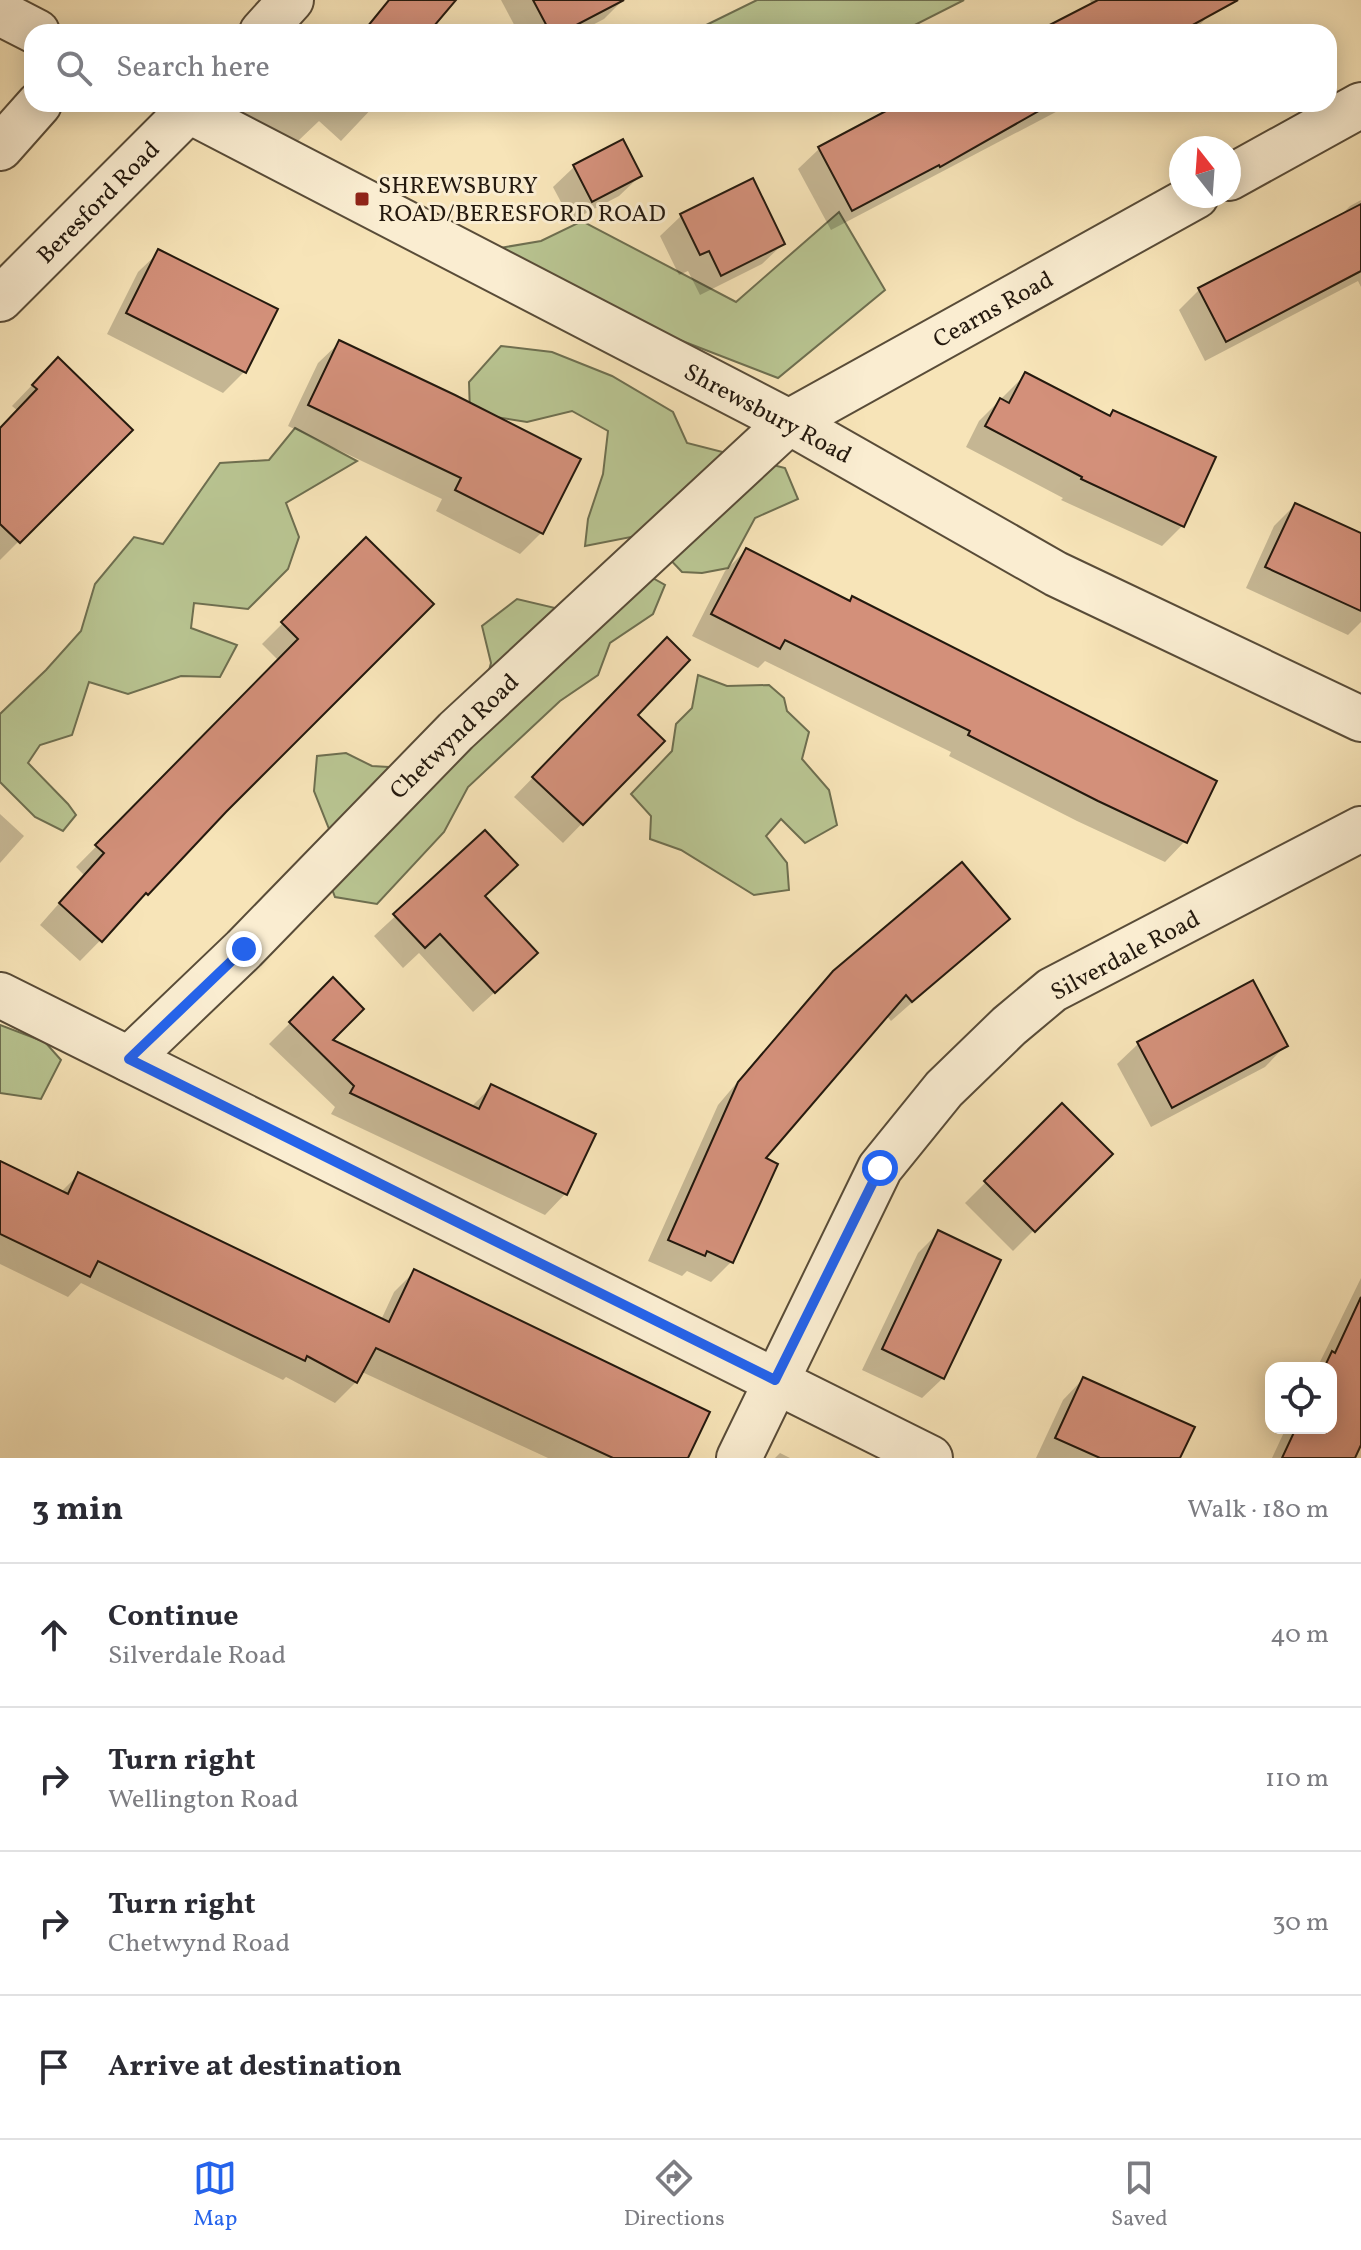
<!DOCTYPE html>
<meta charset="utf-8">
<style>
body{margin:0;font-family:Vollkorn,serif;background:#f2f2f3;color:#2b2b33}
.controls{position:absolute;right:24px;bottom:24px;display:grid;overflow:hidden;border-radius:16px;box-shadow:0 4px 20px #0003}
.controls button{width:72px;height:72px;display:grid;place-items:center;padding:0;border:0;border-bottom:2px solid #e1e1e2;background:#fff;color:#2b2b33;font:40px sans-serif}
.compass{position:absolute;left:1169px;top:136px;width:72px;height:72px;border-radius:50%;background:#fff;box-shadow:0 4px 20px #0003;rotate:343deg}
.stop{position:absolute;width:24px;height:24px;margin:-18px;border:6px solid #2563eb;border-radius:50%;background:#fff}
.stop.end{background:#2563eb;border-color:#fff;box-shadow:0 2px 8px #0008}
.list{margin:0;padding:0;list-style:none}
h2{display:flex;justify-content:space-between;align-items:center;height:104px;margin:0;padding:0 32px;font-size:34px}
h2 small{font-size:26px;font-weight:400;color:#7c7c81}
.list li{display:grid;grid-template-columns:52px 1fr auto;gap:24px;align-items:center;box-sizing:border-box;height:144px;padding:0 32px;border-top:2px solid #e1e1e2}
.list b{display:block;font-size:30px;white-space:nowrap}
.list p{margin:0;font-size:26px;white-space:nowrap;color:#7c7c81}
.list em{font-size:26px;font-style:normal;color:#7c7c81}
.icon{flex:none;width:44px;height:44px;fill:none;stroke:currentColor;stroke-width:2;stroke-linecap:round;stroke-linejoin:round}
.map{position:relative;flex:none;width:1361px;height:1458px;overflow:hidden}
.search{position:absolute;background:#fff;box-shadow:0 4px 20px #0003;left:24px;right:24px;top:24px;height:88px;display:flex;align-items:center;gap:20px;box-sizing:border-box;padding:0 28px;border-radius:24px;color:#7c7c81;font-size:30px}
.sheet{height:680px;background:#fff}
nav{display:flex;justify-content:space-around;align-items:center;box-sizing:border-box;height:112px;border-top:2px solid #e1e1e2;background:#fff;font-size:22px;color:#7c7c81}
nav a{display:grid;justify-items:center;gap:4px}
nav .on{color:#2563eb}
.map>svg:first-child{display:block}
.green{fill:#b9c592;stroke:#6e6f50;stroke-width:2}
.shadow{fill:#0003}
.building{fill:#d3907a;stroke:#24190e;stroke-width:2}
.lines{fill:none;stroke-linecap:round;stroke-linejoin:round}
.minor-casing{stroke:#594c38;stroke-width:48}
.minor{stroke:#faedd1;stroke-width:44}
.route{stroke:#2563eb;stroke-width:10}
.poi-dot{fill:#8f2418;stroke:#faedd1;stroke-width:3}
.labels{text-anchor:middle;stroke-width:6;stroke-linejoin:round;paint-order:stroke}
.poi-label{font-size:24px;fill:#24190e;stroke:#faedd1;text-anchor:start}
.street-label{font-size:24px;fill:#24190e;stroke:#faedd1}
</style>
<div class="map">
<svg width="1361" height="1458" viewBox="0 0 1361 1458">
<rect width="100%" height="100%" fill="#f7e4b8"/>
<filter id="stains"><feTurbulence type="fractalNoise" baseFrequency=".0025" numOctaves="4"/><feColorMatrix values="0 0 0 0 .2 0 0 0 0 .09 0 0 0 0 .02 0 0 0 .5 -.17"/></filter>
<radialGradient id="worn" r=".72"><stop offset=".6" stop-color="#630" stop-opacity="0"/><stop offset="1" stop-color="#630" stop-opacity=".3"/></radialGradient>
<!-- green -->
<g class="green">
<polygon points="757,0 964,0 901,32 692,32"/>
<polygon points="839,212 885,290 778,378 597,308 494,249 541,241 582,221 736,302"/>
<polygon points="501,346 552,352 612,376 673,412 687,443 785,468 798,499 755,518 728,568 702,573 682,572 646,534 585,546 588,519 603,474 608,431 572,411 527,422 470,413 469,382"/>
<polygon points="295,428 357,461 286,503 299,537 288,569 248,609 194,603 191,628 237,645 220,677 181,676 128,694 89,682 72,735 40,745 28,763 68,804 76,815 63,831 35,817 0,782 0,714 46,670 81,631 95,584 134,537 163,544 220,463 269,460"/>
<polygon points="619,559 665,585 653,614 610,643 598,675 560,701 468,787 444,832 377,904 335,897 320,857 331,834 314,791 317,756 346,753 372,766 406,768 484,689 491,663 482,626 517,599 559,609"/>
<polygon points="698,675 727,686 769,685 784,698 787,711 809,732 802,759 829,790 837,825 805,843 781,819 766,836 787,863 789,890 754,895 681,850 650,839 651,816 631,794 672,751 676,724 692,708"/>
<polygon points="0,1025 45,1042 61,1060 41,1099 0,1093"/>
</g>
<!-- shadow -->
<g class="shadow">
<polygon points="501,0 623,0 604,19 579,32 518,32"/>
<polygon points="1090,0 1204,0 1211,13 1193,32 1042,32 1092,5"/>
<polygon points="252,104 376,104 341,141 319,121 278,160 237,118"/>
<polygon points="904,104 1071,104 831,230 798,169 819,149"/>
<polygon points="574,167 640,176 619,196 571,221 553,187"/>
<polygon points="1361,200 1361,287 1358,281 1205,361 1179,310 1199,290 1338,218 1350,206"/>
<polygon points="681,216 783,244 762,264 700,295 688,271 679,275 660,236"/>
<polygon points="159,252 244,372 223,393 107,334 138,272"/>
<polygon points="339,343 578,460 541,533 520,554 436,511 442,499 288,426 318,363"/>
<polygon points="1025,375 1108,418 1113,412 1182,526 1162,546 1061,500 1063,498 966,447 979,421"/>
<polygon points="37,380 130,430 0,560 0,430 18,411 12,406"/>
<polygon points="1295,505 1361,535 1361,622 1348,635 1246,588 1274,526"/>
<polygon points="366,540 431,604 80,961 40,925 84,875 76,867 279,661 262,644"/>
<polygon points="746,550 848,602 853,598 1185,841 1165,862 1077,821 949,756 951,752 765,661 758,668 692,636 725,571"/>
<polygon points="648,659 635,715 662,741 563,843 514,797"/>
<polygon points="0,814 24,836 0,863"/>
<polygon points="485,833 483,896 515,974 473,1012 419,953 403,968 374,936"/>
<polygon points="1007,919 891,1021 886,1015 762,1159 732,1261 711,1282 687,1271 682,1276 648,1261 718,1105 812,994 834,972"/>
<polygon points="333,980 330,1041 471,1107 492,1086 565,1194 545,1215 331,1114 335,1107 269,1044"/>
<polygon points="1252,983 1285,1046 1265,1067 1151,1127 1117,1064 1138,1044"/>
<polygon points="1062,1106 1110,1154 1013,1251 965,1203"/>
<polygon points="0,1163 60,1193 79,1174 381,1320 394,1292 415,1271 686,1458 548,1458 362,1372 356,1382 335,1403 286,1377 283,1380 81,1283 68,1297 0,1264"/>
<polygon points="939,1232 943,1378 922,1398 862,1370 918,1253"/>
<polygon points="1361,1278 1361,1441 1353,1458 1272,1458 1286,1428 1331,1428 1331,1368 1317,1368"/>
<polygon points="1083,1379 1178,1458 1036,1458 1063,1400"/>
<polygon points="780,1453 790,1458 775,1458"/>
</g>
<!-- building -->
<g class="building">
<polygon points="389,0 456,0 429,32 363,32"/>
<polygon points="533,0 624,0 563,32 550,32"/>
<polygon points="1098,0 1238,0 1180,32 1036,32"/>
<polygon points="899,104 1051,104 940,167 939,165 852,211 818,147"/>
<polygon points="623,139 642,176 592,202 573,165"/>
<polygon points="753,178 785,244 721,276 709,251 700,255 680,214"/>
<polygon points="1361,204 1361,271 1226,342 1198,288"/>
<polygon points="158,249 278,309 246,373 126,313"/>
<polygon points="339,340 455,395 581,459 543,534 455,490 461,478 308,405"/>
<polygon points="58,357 133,430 20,543 0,524 0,428 37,389 32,385"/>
<polygon points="1025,372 1110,416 1113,410 1216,457 1184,527 1081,479 1082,477 985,426 1000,398 1009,403"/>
<polygon points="1295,503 1361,533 1361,611 1265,567"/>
<polygon points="366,537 434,604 226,812 148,895 146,893 102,942 59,903 104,853 95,845 298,639 281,622"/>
<polygon points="746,548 850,601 852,596 1217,781 1187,843 1098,801 968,735 970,731 785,640 780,649 711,614"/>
<polygon points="667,637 690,660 638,715 665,741 583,825 532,777"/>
<polygon points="485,830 518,865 485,896 538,953 495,993 440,934 425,948 393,914"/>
<polygon points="962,862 1010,919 912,1002 906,995 766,1158 778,1164 733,1263 707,1251 705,1256 668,1240 738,1082 833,971"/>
<polygon points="333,977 364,1009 333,1040 479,1109 491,1084 596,1134 567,1195 350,1093 354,1086 289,1022"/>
<polygon points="1253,980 1288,1046 1172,1108 1137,1042"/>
<polygon points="1062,1103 1113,1154 1035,1232 984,1181"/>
<polygon points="0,1161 68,1194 78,1172 389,1322 414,1269 710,1412 688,1458 613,1458 376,1348 357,1383 307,1356 305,1361 98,1261 90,1277 0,1234"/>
<polygon points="938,1230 1001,1260 944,1379 882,1349"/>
<polygon points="1361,1297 1361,1445 1355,1458 1282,1458 1296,1428 1331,1428 1331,1368 1324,1368 1332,1351 1335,1353"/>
<polygon points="1083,1377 1195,1427 1180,1458 1100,1458 1055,1438"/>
</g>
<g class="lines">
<!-- minor casing -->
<g class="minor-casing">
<g id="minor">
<polyline points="0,13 37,32"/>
<polyline points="262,32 291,0"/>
<polyline points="176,104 789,422 1056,574 1361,719"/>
<polyline points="0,148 39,104"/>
<polyline points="1229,178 1361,105"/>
<polyline points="0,299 195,104"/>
<polyline points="0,995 930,1458"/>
<polyline points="129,1059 244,949 456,731 789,422 1196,196"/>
<polyline points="739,1458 880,1168 944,1089 1009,1026 1052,990 1361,829"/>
</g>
</g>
<!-- minor -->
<use href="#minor" class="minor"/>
</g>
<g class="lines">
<!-- route -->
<polyline class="route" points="244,949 129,1059 775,1380 880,1168"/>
</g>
<!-- markers -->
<rect class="poi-dot" x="354" y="191" width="16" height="16" rx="4"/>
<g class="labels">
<!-- poi labels -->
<g class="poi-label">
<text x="378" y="193">SHREWSBURY<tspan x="378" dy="28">ROAD/BERESFORD ROAD</tspan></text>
</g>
<!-- street labels -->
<g class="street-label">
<text transform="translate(98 202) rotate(-45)" y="8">Beresford Road</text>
<text transform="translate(993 309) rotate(-29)" y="8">Cearns Road</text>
<text transform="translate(768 413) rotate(28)" y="8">Shrewsbury Road</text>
<text transform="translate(454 736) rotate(-44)" y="8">Chetwynd Road</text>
<text transform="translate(1125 955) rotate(-28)" y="8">Silverdale Road</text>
</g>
</g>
<rect width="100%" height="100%" filter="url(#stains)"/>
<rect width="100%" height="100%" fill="url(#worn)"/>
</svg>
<div class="controls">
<button><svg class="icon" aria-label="locate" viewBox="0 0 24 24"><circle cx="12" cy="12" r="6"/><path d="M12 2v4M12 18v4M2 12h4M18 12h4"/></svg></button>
</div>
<svg class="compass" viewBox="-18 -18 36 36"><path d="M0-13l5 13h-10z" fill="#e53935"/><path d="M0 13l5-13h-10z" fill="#7c7c81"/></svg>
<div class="stop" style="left:880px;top:1168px"></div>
<div class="stop end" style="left:244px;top:949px"></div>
<div class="search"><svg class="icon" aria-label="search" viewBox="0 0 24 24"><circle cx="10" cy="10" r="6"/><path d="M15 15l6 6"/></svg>Search here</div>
</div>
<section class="sheet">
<h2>3 min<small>Walk · 180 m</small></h2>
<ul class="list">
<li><svg class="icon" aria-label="ahead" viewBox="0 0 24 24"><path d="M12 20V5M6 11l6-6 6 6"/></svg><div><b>Continue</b><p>Silverdale Road</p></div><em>40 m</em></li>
<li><svg class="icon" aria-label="right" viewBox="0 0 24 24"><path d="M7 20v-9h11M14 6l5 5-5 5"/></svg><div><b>Turn right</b><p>Wellington Road</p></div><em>110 m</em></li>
<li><svg class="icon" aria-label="right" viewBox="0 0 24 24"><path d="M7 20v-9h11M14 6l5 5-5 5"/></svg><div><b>Turn right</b><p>Chetwynd Road</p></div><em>30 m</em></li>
<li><svg class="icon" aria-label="arrive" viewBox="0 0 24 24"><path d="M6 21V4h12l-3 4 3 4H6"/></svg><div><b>Arrive at destination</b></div></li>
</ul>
</section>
<nav>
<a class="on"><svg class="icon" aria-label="map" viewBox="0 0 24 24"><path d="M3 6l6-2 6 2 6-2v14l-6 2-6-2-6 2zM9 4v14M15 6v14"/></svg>Map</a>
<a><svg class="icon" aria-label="directions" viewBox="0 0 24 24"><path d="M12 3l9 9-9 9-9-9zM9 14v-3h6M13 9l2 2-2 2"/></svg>Directions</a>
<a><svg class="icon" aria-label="saved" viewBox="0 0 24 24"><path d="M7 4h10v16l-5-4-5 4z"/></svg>Saved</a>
</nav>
